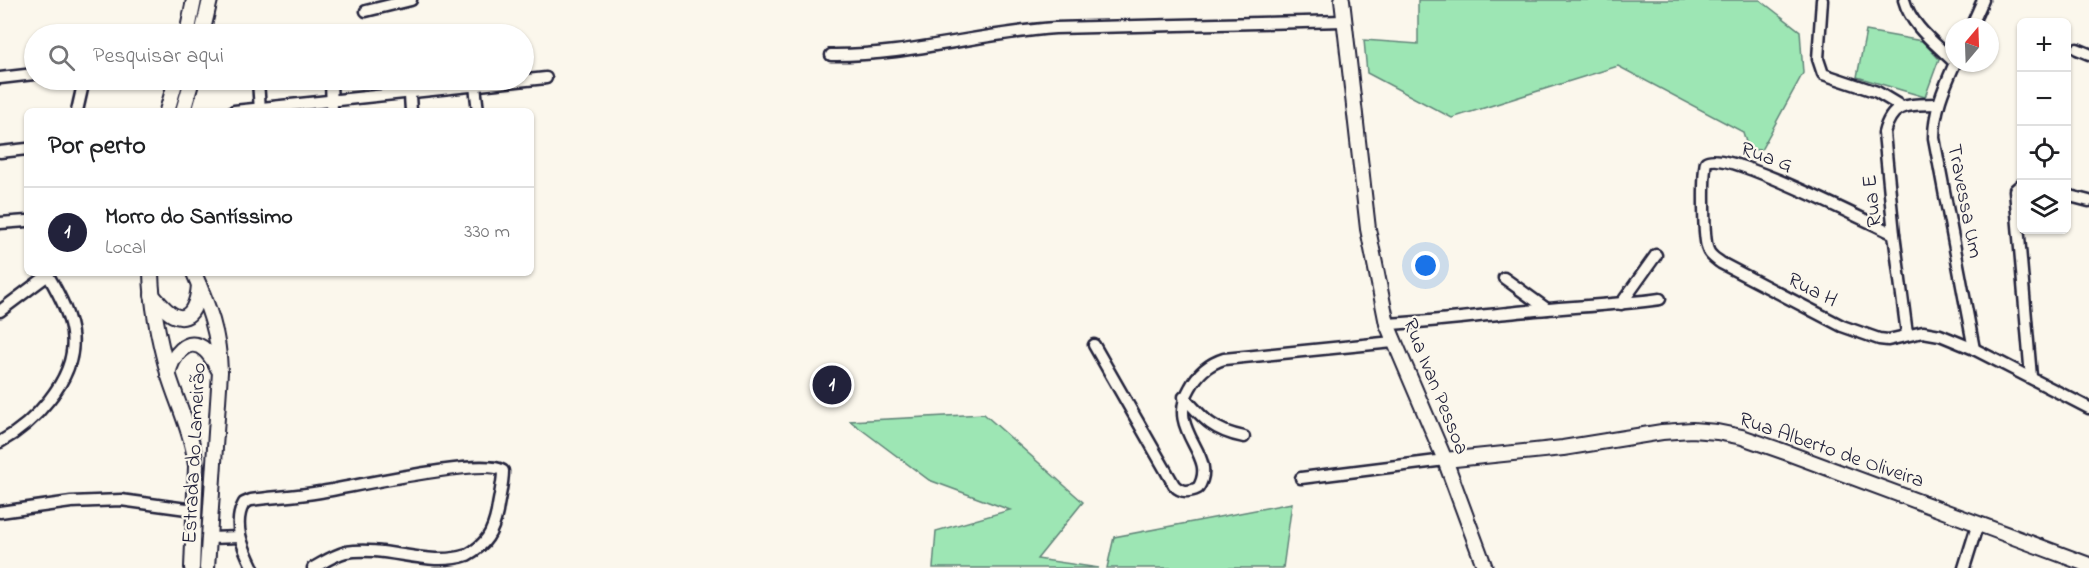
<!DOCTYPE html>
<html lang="pt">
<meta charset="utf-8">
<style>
body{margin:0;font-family:"Indie Flower",sans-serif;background:#f6f6f6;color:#202124}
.controls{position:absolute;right:18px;top:18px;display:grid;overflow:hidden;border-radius:9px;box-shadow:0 2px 4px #0004}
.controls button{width:54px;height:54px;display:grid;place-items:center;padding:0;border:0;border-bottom:2px solid #e0e0e0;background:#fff;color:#202124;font:30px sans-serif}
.compass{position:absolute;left:1945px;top:18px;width:54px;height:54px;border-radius:50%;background:#fff;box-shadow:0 2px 4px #0004;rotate:19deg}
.you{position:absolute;left:1426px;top:266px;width:21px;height:21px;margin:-15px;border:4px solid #fff;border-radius:50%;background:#1a73e8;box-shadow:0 0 0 9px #1a73e833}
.badge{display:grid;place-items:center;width:39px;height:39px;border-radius:50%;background:#22223b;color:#fff;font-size:20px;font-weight:700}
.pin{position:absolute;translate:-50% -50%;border:3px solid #fff;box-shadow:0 2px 6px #0006}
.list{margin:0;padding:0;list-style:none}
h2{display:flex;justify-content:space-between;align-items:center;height:78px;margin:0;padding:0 24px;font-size:26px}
h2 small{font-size:20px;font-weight:400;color:#757577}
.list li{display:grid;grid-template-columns:39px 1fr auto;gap:18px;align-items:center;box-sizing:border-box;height:90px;padding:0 24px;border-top:2px solid #e0e0e0}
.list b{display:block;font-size:22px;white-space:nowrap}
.list p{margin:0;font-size:20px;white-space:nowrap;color:#757577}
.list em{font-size:20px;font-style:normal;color:#757577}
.icon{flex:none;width:33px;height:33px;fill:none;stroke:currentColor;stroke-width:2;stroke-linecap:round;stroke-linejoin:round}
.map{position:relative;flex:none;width:2089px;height:568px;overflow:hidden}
.search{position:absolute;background:#fff;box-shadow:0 2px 4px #0004;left:24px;top:24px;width:510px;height:66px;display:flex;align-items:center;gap:15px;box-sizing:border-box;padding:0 21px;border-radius:33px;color:#757577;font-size:22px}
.panel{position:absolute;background:#fff;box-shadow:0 2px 4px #0004;left:24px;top:108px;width:510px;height:168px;border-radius:9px}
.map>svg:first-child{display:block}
.green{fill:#9de6b4;stroke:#608478;stroke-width:1.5}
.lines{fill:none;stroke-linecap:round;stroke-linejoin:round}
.street-casing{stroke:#22223b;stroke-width:15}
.secondary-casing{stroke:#22223b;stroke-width:18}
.street{stroke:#fbf7ec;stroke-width:10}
.secondary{stroke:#fbf7ec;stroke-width:14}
.labels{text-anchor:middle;stroke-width:4.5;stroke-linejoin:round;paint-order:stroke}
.street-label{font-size:21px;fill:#22223b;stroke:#fbf7ec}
</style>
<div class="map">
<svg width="2089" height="568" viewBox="0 0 2089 568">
<rect width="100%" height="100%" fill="#fbf7ec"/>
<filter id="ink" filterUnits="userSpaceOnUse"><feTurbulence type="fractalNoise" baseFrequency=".0167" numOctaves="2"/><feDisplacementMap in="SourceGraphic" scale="12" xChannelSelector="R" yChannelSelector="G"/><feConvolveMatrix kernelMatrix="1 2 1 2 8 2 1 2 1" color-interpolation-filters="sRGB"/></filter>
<g filter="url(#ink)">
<!-- green -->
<g class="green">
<polygon points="1418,0 1760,0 1800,31 1803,73 1761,150 1748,149 1743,132 1618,66 1452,118 1367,73 1364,40 1418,44"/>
<polygon points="1866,31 1922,41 1939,59 1925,97 1857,77"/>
<polygon points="984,414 1083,502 1037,559 1099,568 933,568 936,531 1010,510 929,480 850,421"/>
<polygon points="1292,503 1283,568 1107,568 1114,537"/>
</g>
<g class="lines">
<!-- street casing -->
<g class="street-casing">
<g id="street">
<polyline points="1822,0 1818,59 1823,74 1877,92 1902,107"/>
<path d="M 1904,0 C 1911,26 1936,44 1954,62"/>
<polyline points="366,11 411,0"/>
<polyline points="1971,27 1983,0"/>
<polyline points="2077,49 2089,54"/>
<path d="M 831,55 C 907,56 980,33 1055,28 L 1344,21"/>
<path d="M 1955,63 C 1944,88 1934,110 1934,138 L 1974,349"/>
<polyline points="0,78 34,74"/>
<polyline points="258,80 260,111"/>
<polyline points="331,80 332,111"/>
<polyline points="409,80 411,111"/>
<polyline points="475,86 478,111"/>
<polyline points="77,111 84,80"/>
<polyline points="234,111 546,78"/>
<polyline points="0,152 27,149"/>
<polyline points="2022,184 2015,190 2031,377"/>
<polyline points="2066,195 2089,201"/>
<polyline points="0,223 27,221"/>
<path d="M 1894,234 C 1868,222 1724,148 1706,162 C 1703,175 1703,239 1708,250 C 1710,256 1716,259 1721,263 L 1842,326 L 1879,339 L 1888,340 L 1923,332 L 1940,335 L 1974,349 L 2089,408"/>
<polyline points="1504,278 1547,309"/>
<polyline points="1621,304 1656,255"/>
<polyline points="0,311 48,275 47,273"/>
<path d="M 1387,324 C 1428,322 1467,317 1508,313 C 1558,307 1609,306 1660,299"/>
<path d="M 1907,334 L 1894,234 L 1884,133 C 1892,101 1910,105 1937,104"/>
<path d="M 1094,345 L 1174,485 C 1181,493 1190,492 1198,488 C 1220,454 1164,432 1190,388 C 1198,373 1208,364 1224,359 L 1393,342"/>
<path d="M 1184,397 C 1204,420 1214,431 1244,437"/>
<path d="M 0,442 C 20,431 35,418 49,400 C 86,354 75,322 48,275"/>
<polyline points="1301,478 1445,460"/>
<polyline points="0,512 71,502 121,500 194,510"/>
<polyline points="209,538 240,537"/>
<path d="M 253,568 C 243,548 232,524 244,503 L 251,500 C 274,497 297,496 320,492 C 347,488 487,456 503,471 C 503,484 499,498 497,512 C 493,532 486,545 467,555 C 429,568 387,545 346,552 C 334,555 324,562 313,568"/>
<polyline points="1964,568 1978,523"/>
</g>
</g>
<!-- secondary casing -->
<g class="secondary-casing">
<g id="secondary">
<polyline points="1342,0 1368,229 1387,324 1445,460 1485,568"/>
<polyline points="187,34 194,0"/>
<polyline points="202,34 210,0"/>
<polyline points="167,111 176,80"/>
<polyline points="183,111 192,80"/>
<path d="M 151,273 C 152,307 159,341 168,373 C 176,400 189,426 194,453 L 196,466 L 192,568"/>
<path d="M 194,273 C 209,308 219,333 220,372 L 207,568"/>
<path d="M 152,295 C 158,301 165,311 173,315 C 193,325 198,298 199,285"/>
<path d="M 168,374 C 172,357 187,334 205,350 C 211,355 215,364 219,370"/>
<polyline points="1445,460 1563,448 1662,432 1692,430 1717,432 1742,437 1785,452 2089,565"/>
</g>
</g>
<!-- street -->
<use href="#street" class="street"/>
<!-- secondary -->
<use href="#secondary" class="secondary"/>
</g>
</g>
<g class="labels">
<!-- street labels -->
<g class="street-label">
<text transform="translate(1767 156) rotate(20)" y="7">Rua G</text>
<text transform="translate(1871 201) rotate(-96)" y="7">Rua E</text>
<text transform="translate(1966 201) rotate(79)" y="7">Travessa Um</text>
<text transform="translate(1813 289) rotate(27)" y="7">Rua H</text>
<text transform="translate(1437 386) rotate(68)" y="7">Rua Ivan Pessoa</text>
<text transform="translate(1832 449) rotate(19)" y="7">Rua Alberto de Oliveira</text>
<text transform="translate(193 453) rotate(-87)" y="7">Estrada do Lameirão</text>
</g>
</g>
</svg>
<div class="controls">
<button>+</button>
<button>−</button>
<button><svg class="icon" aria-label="locate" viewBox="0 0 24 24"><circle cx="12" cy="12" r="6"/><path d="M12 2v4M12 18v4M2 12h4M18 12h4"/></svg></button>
<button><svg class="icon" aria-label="layers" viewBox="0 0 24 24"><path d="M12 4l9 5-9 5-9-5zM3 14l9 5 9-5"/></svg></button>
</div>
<svg class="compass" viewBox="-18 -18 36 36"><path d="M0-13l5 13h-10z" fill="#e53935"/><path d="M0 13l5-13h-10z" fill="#757577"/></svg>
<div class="you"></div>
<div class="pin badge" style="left:832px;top:385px">1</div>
<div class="search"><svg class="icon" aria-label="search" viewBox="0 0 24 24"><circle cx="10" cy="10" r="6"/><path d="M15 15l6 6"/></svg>Pesquisar aqui</div>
<section class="panel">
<h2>Por perto<small></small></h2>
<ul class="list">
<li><span class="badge">1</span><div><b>Morro do Santíssimo</b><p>Local</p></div><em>330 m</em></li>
</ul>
</section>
</div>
